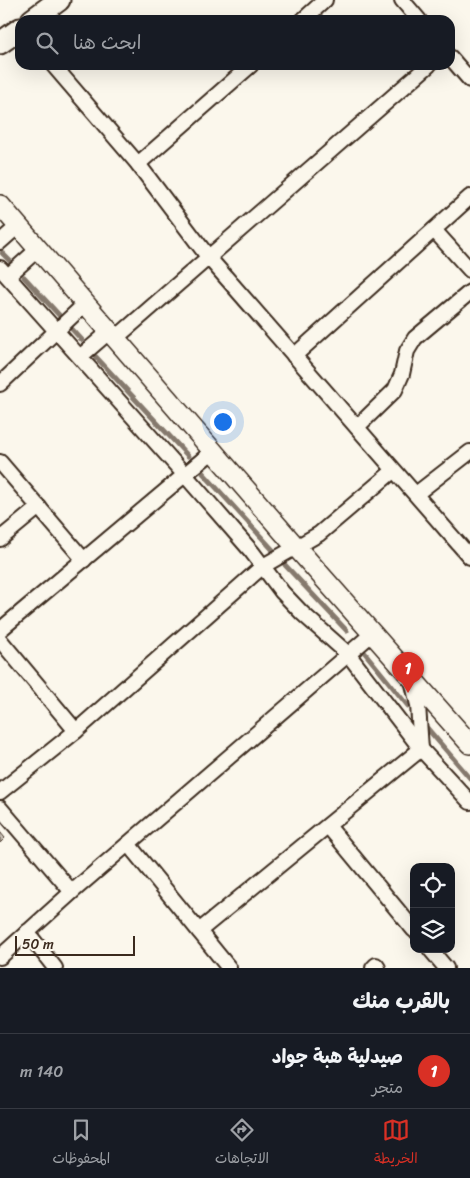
<!DOCTYPE html>
<html lang="ar">
<meta charset="utf-8">
<style>
body{margin:0;font-family:Sriracha,"Playpen Sans Arabic",sans-serif;background:#20242c;color:#f1f3f6;direction:rtl}
.controls{position:absolute;right:15px;bottom:15px;display:grid;overflow:hidden;border-radius:10px;box-shadow:0 5px 20px #0002}
.controls button{width:45px;height:45px;display:grid;place-items:center;padding:0;border:0;border-bottom:1px solid #363941;background:#171b24;color:#f1f3f6;font:25px sans-serif}
.scale{position:absolute;left:15px;bottom:12px;width:120px;box-sizing:border-box;padding-left:5px;border:2px solid #3b2a1e;border-top:0;font-size:14px;line-height:18px;white-space:nowrap;color:#3b2a1e;-webkit-text-stroke:4px #fbf7ec;paint-order:stroke}
.you{position:absolute;left:222px;top:421px;width:18px;height:18px;margin:-12px;border:4px solid #fff;border-radius:50%;background:#1a73e8;box-shadow:0 0 0 8px #1a73e833}
.badge{display:grid;place-items:center;width:32px;height:32px;border-radius:50%;background:#d93025;color:#fff;font-size:16px;font-weight:700}
.pin{position:absolute;translate:-50% -41px;filter:drop-shadow(0 1px 2px #0008)}
.pin::after{content:'';position:absolute;top:26px;width:18px;height:15px;background:inherit;clip-path:polygon(0 0,100% 0,50% 100%)}
.list{margin:0;padding:0;list-style:none}
h2{display:flex;justify-content:space-between;align-items:center;height:65px;margin:0;padding:0 20px;font-size:21px}
h2 small{font-size:16px;font-weight:400;color:#9ea1a6}
.list li{display:grid;grid-template-columns:32px 1fr auto;gap:15px;align-items:center;box-sizing:border-box;height:75px;padding:0 20px;border-top:1px solid #363941}
.list b{display:block;font-size:19px;white-space:nowrap}
.list p{margin:0;font-size:16px;white-space:nowrap;color:#9ea1a6}
.list em{font-size:16px;font-style:normal;color:#9ea1a6}
.icon{flex:none;width:28px;height:28px;fill:none;stroke:currentColor;stroke-width:2;stroke-linecap:round;stroke-linejoin:round}
.map{position:relative;flex:none;width:470px;height:968px;overflow:hidden;direction:ltr}
.search{position:absolute;background:#171b24;box-shadow:0 5px 20px #0002;left:15px;right:15px;top:15px;height:55px;display:flex;align-items:center;gap:12px;box-sizing:border-box;padding:0 18px;border-radius:15px;color:#9ea1a6;font-size:19px}
.sheet{height:140px;background:#171b24}
nav{display:flex;justify-content:space-around;align-items:center;box-sizing:border-box;height:70px;border-top:1px solid #363941;background:#171b24;font-size:14px;color:#9ea1a6}
nav a{display:grid;justify-items:center;gap:2px}
nav .on{color:#d93025}
.map>svg:first-child{display:block}
.lines{fill:none;stroke-linecap:round;stroke-linejoin:round}
.stream{stroke:#85796d;stroke-width:5}
.building{fill:#ccc4b9;stroke:#3b2a1e}
.street-casing{stroke:#3b2a1e;stroke-width:18}
.secondary-casing{stroke:#3b2a1e;stroke-width:22}
.primary-casing{stroke:#3b2a1e;stroke-width:25}
.street{stroke:#fbf7ec;stroke-width:14}
.secondary{stroke:#fbf7ec;stroke-width:19}
.primary{stroke:#fbf7ec;stroke-width:21}
</style>
<div class="map">
<svg width="470" height="968" viewBox="0 0 470 968">
<rect width="100%" height="100%" fill="#fbf7ec"/>
<filter id="ink" filterUnits="userSpaceOnUse"><feTurbulence type="fractalNoise" baseFrequency=".02" numOctaves="2"/><feDisplacementMap in="SourceGraphic" scale="10" xChannelSelector="R" yChannelSelector="G"/><feConvolveMatrix kernelMatrix="1 2 1 2 8 2 1 2 1" color-interpolation-filters="sRGB"/></filter>
<g filter="url(#ink)">
<g class="lines">
<!-- stream -->
<g class="stream">
<polyline points="2,253 11,262"/>
<polyline points="24,277 59,315"/>
<polyline points="70,327 82,340"/>
<polyline points="96,357 188,456"/>
<polyline points="203,473 273,550"/>
<polyline points="285,565 347,631"/>
<polyline points="365,653 408,706"/>
<polyline points="427,728 470,778"/>
</g>
</g>
<!-- building -->
<polygon class="building" points="0,832 5,838 0,843"/>
<g class="lines">
<!-- street casing -->
<g class="street-casing">
<g id="street">
<polyline points="402,0 419,20"/>
<polyline points="303,20 325,0"/>
<polyline points="450,57 470,80"/>
<polyline points="53,65 138,164 209,258 470,557"/>
<polyline points="138,164 251,65"/>
<polyline points="434,230 470,270"/>
<polyline points="0,242 18,226"/>
<polyline points="0,268 185,475 252,552 282,592 302,613 348,654 421,749 470,802"/>
<polyline points="8,276 38,249"/>
<polyline points="116,338 429,65"/>
<polyline points="81,356 110,331"/>
<polyline points="294,356 470,197"/>
<polyline points="0,384 86,303"/>
<polyline points="357,427 395,390 402,374 407,351 415,338 470,292"/>
<polyline points="0,462 84,560"/>
<polyline points="416,494 470,452"/>
<polyline points="0,539 39,507"/>
<polyline points="0,630 213,451"/>
<polyline points="0,640 76,731"/>
<polyline points="0,792 76,731 263,566 319,534 393,471"/>
<polyline points="0,808 72,892"/>
<polyline points="328,826 414,930"/>
<polyline points="128,844 229,968"/>
<polyline points="199,931 421,749 418,705 412,680"/>
<polyline points="27,932 55,968"/>
<polyline points="430,949 446,968"/>
<polyline points="0,957 72,892 373,633"/>
<polyline points="373,968 376,965 378,968"/>
</g>
</g>
<!-- secondary casing -->
<g class="secondary-casing">
<polyline id="secondary" points="0,205 296,547 470,744"/>
</g>
<!-- primary casing -->
<g class="primary-casing">
<g id="primary">
<polyline points="32,20 59,0"/>
<polyline points="0,43 20,29"/>
</g>
</g>
<!-- street -->
<use href="#street" class="street"/>
<!-- secondary -->
<use href="#secondary" class="secondary"/>
<!-- primary -->
<use href="#primary" class="primary"/>
</g>
</g>
</svg>
<div class="controls">
<button><svg class="icon" aria-label="locate" viewBox="0 0 24 24"><circle cx="12" cy="12" r="6"/><path d="M12 2v4M12 18v4M2 12h4M18 12h4"/></svg></button>
<button><svg class="icon" aria-label="layers" viewBox="0 0 24 24"><path d="M12 4l9 5-9 5-9-5zM3 14l9 5 9-5"/></svg></button>
</div>
<div class="scale">50 m</div>
<div class="you"></div>
<div class="pin badge" style="left:408px;top:693px">1</div>
<div class="search"><svg class="icon" aria-label="search" viewBox="0 0 24 24"><circle cx="10" cy="10" r="6"/><path d="M15 15l6 6"/></svg>ابحث هنا</div>
</div>
<section class="sheet">
<h2>بالقرب منك<small></small></h2>
<ul class="list">
<li><span class="badge">1</span><div><b>صيدلية هبة جواد</b><p>متجر</p></div><em>140 m</em></li>
</ul>
</section>
<nav>
<a class="on"><svg class="icon" aria-label="map" viewBox="0 0 24 24"><path d="M3 6l6-2 6 2 6-2v14l-6 2-6-2-6 2zM9 4v14M15 6v14"/></svg>الخريطة</a>
<a><svg class="icon" aria-label="directions" viewBox="0 0 24 24"><path d="M12 3l9 9-9 9-9-9zM9 14v-3h6M13 9l2 2-2 2"/></svg>الاتجاهات</a>
<a><svg class="icon" aria-label="saved" viewBox="0 0 24 24"><path d="M7 4h10v16l-5-4-5 4z"/></svg>المحفوظات</a>
</nav>
